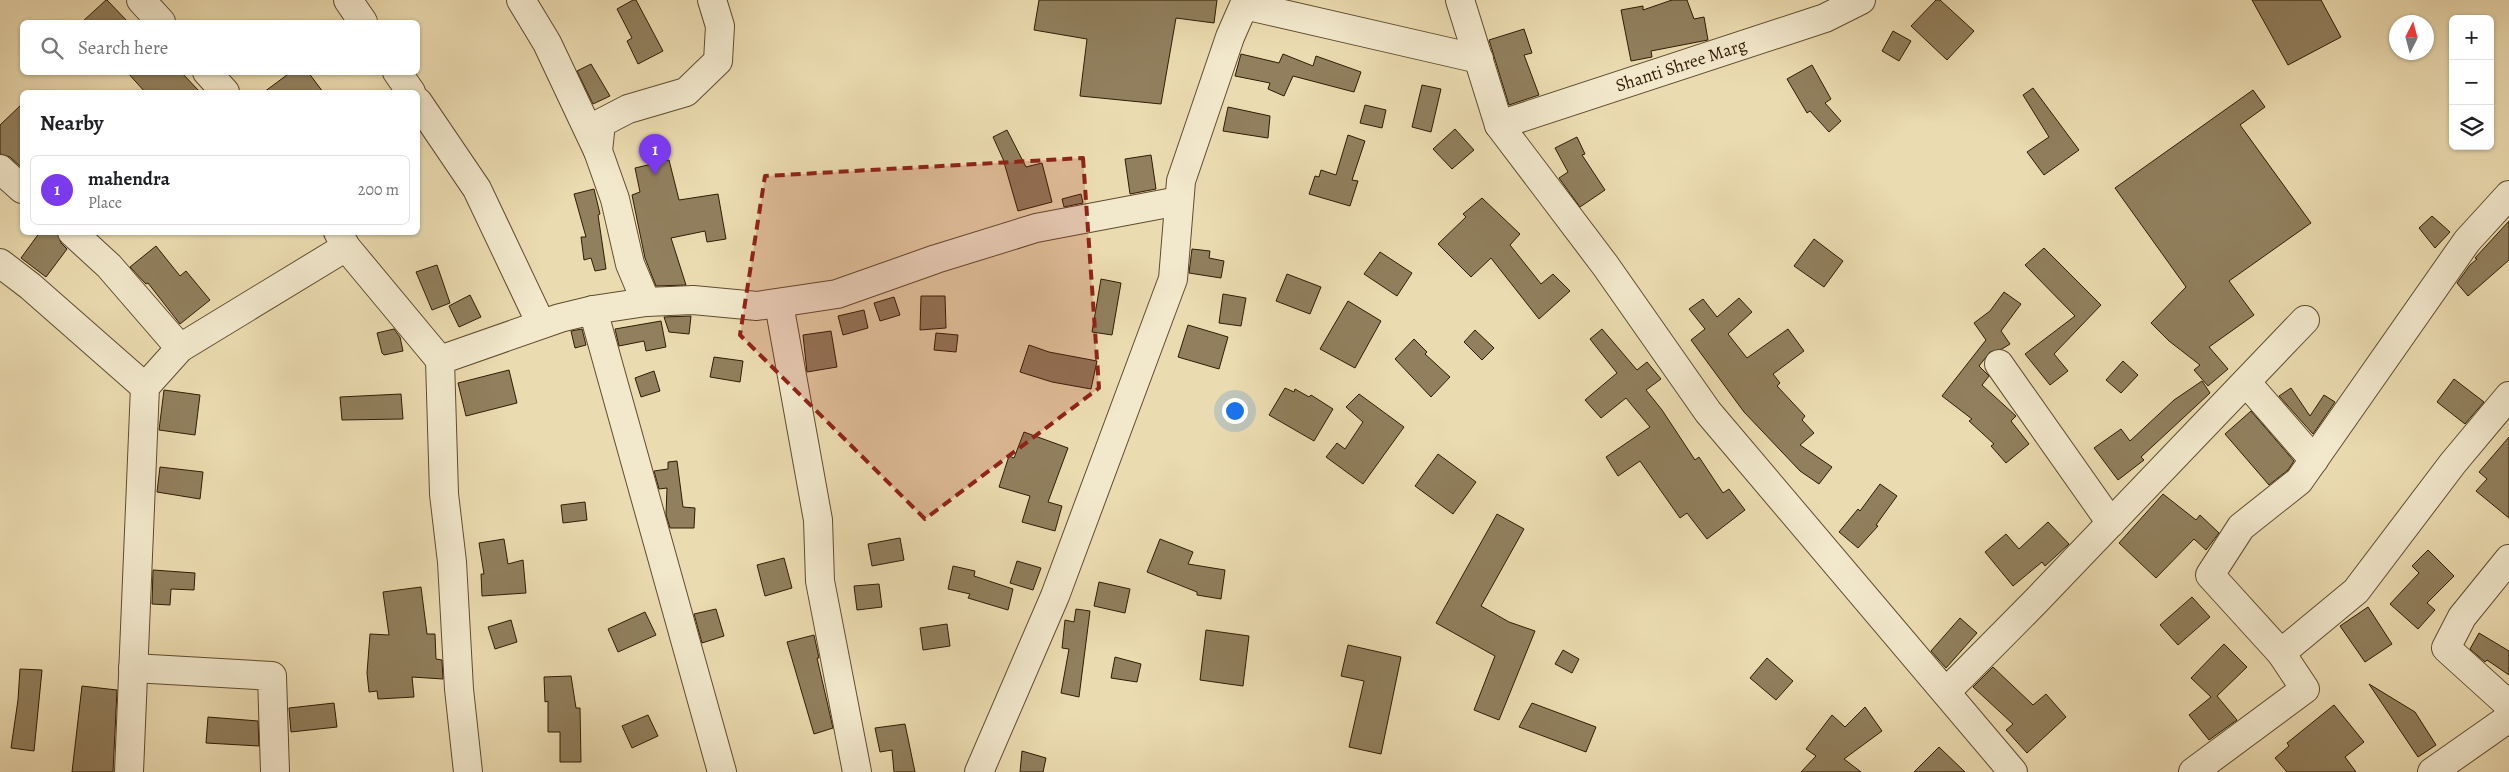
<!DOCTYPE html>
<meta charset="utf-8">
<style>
body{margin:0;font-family:Alegreya,serif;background:#f2f2f2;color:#202124}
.controls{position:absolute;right:15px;top:15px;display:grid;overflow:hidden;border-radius:8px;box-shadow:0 1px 4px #0004}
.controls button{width:45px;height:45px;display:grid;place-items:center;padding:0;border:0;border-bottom:1px solid #e0e0e0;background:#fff;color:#202124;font:25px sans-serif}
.compass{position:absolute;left:2389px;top:15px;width:45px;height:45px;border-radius:50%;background:#fff;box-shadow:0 1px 4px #0004;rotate:6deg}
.you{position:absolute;left:1234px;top:410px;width:18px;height:18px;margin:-12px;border:4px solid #fff;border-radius:50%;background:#1a73e8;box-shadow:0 0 0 8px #1a73e833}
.badge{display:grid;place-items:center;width:32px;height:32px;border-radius:50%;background:#7c3aed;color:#fff;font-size:16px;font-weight:700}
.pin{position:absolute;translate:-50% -41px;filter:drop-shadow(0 1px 2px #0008)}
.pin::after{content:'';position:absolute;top:26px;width:18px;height:15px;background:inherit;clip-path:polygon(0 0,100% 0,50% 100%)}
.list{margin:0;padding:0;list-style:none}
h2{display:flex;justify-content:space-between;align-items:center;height:65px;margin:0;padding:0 20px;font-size:21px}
h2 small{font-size:16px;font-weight:400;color:#757577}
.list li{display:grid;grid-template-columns:32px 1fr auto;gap:15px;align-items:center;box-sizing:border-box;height:70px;margin:0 10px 10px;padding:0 10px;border:1px solid #e0e0e0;border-radius:8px}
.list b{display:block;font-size:19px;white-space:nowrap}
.list p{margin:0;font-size:16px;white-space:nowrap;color:#757577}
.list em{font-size:16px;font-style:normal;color:#757577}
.icon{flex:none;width:28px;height:28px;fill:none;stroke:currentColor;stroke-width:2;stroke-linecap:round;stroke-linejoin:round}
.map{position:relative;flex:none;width:2509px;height:772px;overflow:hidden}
.search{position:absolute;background:#fff;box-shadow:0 1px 4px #0004;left:20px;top:20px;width:400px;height:55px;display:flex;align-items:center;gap:12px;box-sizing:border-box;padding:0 18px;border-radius:8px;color:#757577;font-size:19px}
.panel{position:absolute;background:#fff;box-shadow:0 1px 4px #0004;left:20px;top:90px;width:400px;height:145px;border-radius:8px}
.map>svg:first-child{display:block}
.building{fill:#917f5d;stroke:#2f1c03}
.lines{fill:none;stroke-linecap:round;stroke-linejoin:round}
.minor-casing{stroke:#5e4c2e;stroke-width:30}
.minor{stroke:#f2e8cc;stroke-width:28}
.marked{fill:#8f2418;fill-opacity:0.2;stroke:#8f2418;stroke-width:4;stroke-dasharray:10 6;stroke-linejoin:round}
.labels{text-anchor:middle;stroke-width:4;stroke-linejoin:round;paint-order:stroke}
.street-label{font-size:18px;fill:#2f1c03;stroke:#f2e8cc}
</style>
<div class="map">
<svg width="2509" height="772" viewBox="0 0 2509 772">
<rect width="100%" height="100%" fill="#ebdbb0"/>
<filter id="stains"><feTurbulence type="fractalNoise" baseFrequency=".004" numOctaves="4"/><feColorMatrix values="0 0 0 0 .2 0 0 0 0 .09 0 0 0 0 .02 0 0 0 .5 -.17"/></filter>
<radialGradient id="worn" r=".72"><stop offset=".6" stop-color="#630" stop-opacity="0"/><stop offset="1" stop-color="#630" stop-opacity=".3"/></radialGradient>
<!-- building -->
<g class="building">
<polygon points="107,0 128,22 82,22 106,0"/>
<polygon points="633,0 636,0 663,51 638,64 627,41 632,38 617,9"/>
<polygon points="1039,0 1217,0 1214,23 1176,18 1161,104 1080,96 1087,39 1034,30"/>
<polygon points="1672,0 1687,0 1694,19 1704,17 1708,40 1651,51 1652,57 1631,61 1621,10 1643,6 1643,10"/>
<polygon points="1936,0 1940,0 1974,31 1947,60 1911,26"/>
<polygon points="2252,0 2321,0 2341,37 2288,65"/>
<polygon points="1524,29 1532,53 1524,55 1539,95 1509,105 1489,40"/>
<polygon points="1893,31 1911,41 1899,61 1882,51"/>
<polygon points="1241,54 1279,63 1283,54 1313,66 1316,56 1361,72 1354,92 1293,76 1284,96 1268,89 1270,83 1235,76"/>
<polygon points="591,64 610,96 593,104 577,71"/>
<polygon points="1812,65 1831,99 1825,103 1841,121 1829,132 1810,111 1807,113 1787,79"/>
<polygon points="127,72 181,72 200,92 145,92"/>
<polygon points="291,72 308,72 323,92 264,92"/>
<polygon points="1422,85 1441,89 1431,132 1412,127"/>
<polygon points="2033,88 2079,150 2044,175 2027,152 2049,137 2023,95"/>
<polygon points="2253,90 2265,107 2240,125 2311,223 2229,281 2254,315 2209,347 2228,369 2208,386 2194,370 2200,365 2169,341 2151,323 2186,287 2115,188"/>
<polygon points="22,104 22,168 10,157 0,154 0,125"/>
<polygon points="1365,105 1386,110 1382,128 1360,123"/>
<polygon points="1228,107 1270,116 1268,138 1223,131"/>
<polygon points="1455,129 1474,150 1452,169 1433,149"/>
<polygon points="1007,130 1026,167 1042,163 1052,202 1018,211 1003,159 993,137"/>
<polygon points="1348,135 1365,141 1352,180 1358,181 1350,206 1309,194 1315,176 1319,177 1321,170 1336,175"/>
<polygon points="1577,137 1585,154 1582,155 1605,190 1580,207 1559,178 1568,172 1555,148"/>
<polygon points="1151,155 1156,189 1130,194 1125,159"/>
<polygon points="669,160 679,200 718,194 726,239 707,242 705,231 671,238 686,285 656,286 645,258 632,195 640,192 635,168"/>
<polygon points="594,189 600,214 598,215 606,269 595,271 591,258 584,260 581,237 586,237 574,194"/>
<polygon points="1081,194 1083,203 1064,207 1062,199"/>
<polygon points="1482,198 1520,234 1510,245 1541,284 1553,274 1570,291 1539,319 1491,258 1471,277 1438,244 1466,217 1463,214"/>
<polygon points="2432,216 2450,232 2435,248 2419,228"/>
<polygon points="2509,221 2509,260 2468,296 2457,283 2470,265 2477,259 2475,258"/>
<polygon points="40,232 57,232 61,243 67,249 46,277 21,258"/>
<polygon points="1814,239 1843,261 1824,287 1794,266"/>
<polygon points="156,246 180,276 186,271 210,300 180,324 148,283 146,284 130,267"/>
<polygon points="2044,248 2101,305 2054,354 2068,371 2050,385 2025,354 2075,316 2025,265"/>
<polygon points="1192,249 1210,251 1209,258 1224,261 1221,278 1189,273"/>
<polygon points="1380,252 1412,273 1397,296 1364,274"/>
<polygon points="437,265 450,303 432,310 416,272"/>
<polygon points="1287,274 1321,287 1310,314 1276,301"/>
<polygon points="1101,279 1121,283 1112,335 1092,332"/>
<polygon points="2004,292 2021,304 2001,331 2010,344 2002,349 1990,352 1979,366 1989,376 1982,385 2016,416 2011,421 2029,444 2006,463 1991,446 1994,444 1969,421 1972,419 1942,396 1986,340 1974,323 1990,311"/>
<polygon points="1223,294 1246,298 1241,326 1219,323"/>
<polygon points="470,295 481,317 459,327 449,306"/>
<polygon points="921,296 945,296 946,328 920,330"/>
<polygon points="894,297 900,315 880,321 874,303"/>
<polygon points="1739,298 1752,312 1728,334 1747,358 1788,329 1804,351 1773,374 1780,383 1777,386 1805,416 1802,420 1814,433 1800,445 1832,467 1819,484 1800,471 1744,412 1691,340 1705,329 1689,309 1703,299 1717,317"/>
<polygon points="1348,301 1381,321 1355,368 1320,349"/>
<polygon points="864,310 868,328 843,335 838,316"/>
<polygon points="691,316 689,334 669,332 664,317"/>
<polygon points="661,321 666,347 646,351 644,341 619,346 615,329"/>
<polygon points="1188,325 1228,337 1219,369 1178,357"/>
<polygon points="394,329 400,337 403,351 384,355 382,353 377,333"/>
<polygon points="582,329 586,345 575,348 571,331"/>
<polygon points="1602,329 1637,370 1647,362 1661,379 1646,390 1662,410 1695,460 1699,457 1723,493 1729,489 1745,510 1707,539 1687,513 1680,518 1640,461 1618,476 1606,457 1650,427 1626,398 1601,418 1585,400 1617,373 1590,339"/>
<polygon points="1475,330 1494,348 1482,360 1464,342"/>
<polygon points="831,331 837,367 807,372 803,335"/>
<polygon points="936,333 958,335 956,352 934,350"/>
<polygon points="1414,339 1427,352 1425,354 1450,377 1431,397 1395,359"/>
<polygon points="1029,345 1049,352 1097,361 1091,389 1052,382 1020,372"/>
<polygon points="714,357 743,361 740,382 710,377"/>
<polygon points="2123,361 2138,375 2121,393 2106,380"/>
<polygon points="509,370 517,403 466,416 458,383"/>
<polygon points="654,371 660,391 641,397 635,378"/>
<polygon points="2454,379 2484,402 2465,424 2437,402"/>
<polygon points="2202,381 2210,393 2141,457 2144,460 2118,480 2094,448 2121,429 2130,441 2174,400"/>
<polygon points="1285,388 1294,392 1295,389 1309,397 1311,395 1333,409 1314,441 1269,415"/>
<polygon points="2291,388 2310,416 2324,395 2335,402 2313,434 2279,396"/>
<polygon points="164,390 200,395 195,435 159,430"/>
<polygon points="401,394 403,419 342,420 340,397"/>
<polygon points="1359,394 1404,427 1363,484 1326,457 1337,443 1345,449 1363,422 1346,407"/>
<polygon points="2251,411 2294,461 2288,470 2269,485 2225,434"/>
<polygon points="1024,432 1068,448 1048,502 1062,506 1055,531 1022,522 1030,496 999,487 1009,456 1014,458"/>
<polygon points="2509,437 2509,518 2476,491 2487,479 2479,472"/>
<polygon points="1438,454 1476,482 1453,514 1415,486"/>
<polygon points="677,461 683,507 695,508 694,528 670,528 666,515 667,488 659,489 654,471 668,469 668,462"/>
<polygon points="160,467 203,472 200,499 157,492"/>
<polygon points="1880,484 1897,496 1876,525 1878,526 1858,548 1839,532 1858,509 1860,511"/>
<polygon points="2163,494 2196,520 2200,515 2219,533 2206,550 2194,539 2156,578 2119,543"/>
<polygon points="585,502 587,520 563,523 561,505"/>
<polygon points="1497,514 1524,529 1481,606 1509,622 1535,631 1499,720 1474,710 1495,656 1436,623"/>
<polygon points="2048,522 2069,544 2045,566 2042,562 2013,586 1985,552 2006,534 2019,549"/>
<polygon points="900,538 904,560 872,566 868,544"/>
<polygon points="504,539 508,564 523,560 526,593 482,596 481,574 484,574 479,543"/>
<polygon points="1160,539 1193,552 1188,564 1225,570 1221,599 1197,595 1197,592 1147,572"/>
<polygon points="2428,550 2454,576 2427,603 2435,610 2418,629 2390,604 2419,573 2412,566"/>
<polygon points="784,558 792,588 765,596 757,565"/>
<polygon points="1017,561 1041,568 1033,590 1010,583"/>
<polygon points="953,566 975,571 974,576 1013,589 1008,610 968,598 970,594 948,589"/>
<polygon points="153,570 195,573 194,590 171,589 170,605 152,604"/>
<polygon points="1099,582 1130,589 1125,613 1094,606"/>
<polygon points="879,584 882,607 857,610 854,586"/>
<polygon points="421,587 427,634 435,634 436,659 442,660 443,679 412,677 414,697 378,699 377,691 369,692 367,673 370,634 389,635 383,592"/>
<polygon points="2192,597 2210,617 2178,645 2160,625"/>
<polygon points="2368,607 2392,644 2365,662 2340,626"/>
<polygon points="716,609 724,636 702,643 694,614"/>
<polygon points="1076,609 1090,611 1079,697 1061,693 1069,649 1062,648 1065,620 1074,622"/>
<polygon points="645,612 656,635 618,652 608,629"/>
<polygon points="1960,618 1977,633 1946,668 1931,651"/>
<polygon points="511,620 517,642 495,649 488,627"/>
<polygon points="947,624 950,646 923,650 920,628"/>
<polygon points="1206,630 1249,636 1243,686 1200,680"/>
<polygon points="2479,633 2509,651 2509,675 2487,660 2485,662 2470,649"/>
<polygon points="814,635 819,658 817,658 833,728 814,734 787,642"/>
<polygon points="2224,644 2247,667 2217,696 2237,720 2209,740 2189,715 2211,697 2191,678"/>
<polygon points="1348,645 1401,657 1381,754 1349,747 1364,681 1341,676"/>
<polygon points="1563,650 1579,659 1572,673 1555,664"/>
<polygon points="1115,657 1141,664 1137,682 1111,678"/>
<polygon points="1767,658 1793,681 1776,700 1750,678"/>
<polygon points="1993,667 2033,705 2046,694 2066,717 2027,753 2006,730 2013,724 1973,687"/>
<polygon points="20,669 42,670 34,751 11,748 18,700"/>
<polygon points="571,676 576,708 580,708 581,762 560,762 560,732 548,732 548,701 545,702 544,677"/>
<polygon points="2369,684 2415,712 2436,745 2418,757"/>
<polygon points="82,686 117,690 113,772 72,772"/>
<polygon points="334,703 337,727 291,732 289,708"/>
<polygon points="1532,703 1596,727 1586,752 1519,727"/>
<polygon points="2334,705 2364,742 2345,757 2356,772 2287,772 2275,758 2289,746 2287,743"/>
<polygon points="1865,707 1882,731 1844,759 1861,772 1801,772 1816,756 1806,749 1832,715 1845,727"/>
<polygon points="648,715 658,736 632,748 622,726"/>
<polygon points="208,717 258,721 259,746 206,743"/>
<polygon points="905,724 915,772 894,772 892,750 880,752 875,728"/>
<polygon points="1939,747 1965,772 1914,772"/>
<polygon points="1022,751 1046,758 1043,772 1020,772"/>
</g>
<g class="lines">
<!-- minor casing -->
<g class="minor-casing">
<g id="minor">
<polyline points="141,0 161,22"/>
<polyline points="348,0 363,22"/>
<polyline points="521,0 547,43 598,151"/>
<polyline points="1460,0 1499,125 1605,265 1708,412 2013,772"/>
<polyline points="207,72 225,92"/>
<polyline points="397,72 411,92"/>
<polyline points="418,102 477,189 541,324"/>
<polyline points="1499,125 1825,18 1861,0"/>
<polyline points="0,169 22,189"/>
<polyline points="72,232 109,266 180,348"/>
<polyline points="338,232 346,247 440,360"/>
<polyline points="0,263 30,286 145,387"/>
<polyline points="646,302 630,264 615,199 598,151 601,123 628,109 686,92 718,61 720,26 712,0"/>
<polyline points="779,304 818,520 820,581 857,772"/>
<polyline points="593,310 722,772"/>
<polyline points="1999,364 2111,523"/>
<polyline points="2246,382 2314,460"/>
<polyline points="2509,559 2462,617 2446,648 2509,705"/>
<polyline points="2281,653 2356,591 2453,463 2509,396"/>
<polyline points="133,668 272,676 275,772"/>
<polyline points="1946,692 2037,600 2305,320"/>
<polyline points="129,772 145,387 180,348 346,247"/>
<polyline points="468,772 459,689 452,562 444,494 440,360 560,318 593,310 646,302 693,300 757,306 837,294 936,259 1036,228 1179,201"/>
<polyline points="979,772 1055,596 1173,279 1181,181 1230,37 1244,5 1479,59"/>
<polyline points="2193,772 2305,689 2281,653 2210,575 2241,527 2299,481 2467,241 2509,195"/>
<polyline points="2432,772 2509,718"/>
</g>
</g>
<!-- minor -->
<use href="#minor" class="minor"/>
</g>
<!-- marked area -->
<path class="marked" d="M 1083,158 L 1099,388 L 925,519 L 740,335 L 765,176 Z"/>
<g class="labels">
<!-- street labels -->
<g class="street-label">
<text transform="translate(1681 65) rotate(-18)" y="6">Shanti Shree Marg</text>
</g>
</g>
<rect width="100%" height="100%" filter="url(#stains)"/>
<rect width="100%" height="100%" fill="url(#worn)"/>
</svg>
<div class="controls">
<button>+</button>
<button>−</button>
<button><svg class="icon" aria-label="layers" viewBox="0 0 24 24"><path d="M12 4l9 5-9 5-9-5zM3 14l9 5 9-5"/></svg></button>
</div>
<svg class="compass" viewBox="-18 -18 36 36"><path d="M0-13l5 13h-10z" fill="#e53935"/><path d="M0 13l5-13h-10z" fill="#757577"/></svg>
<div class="you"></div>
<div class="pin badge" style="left:655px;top:175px">1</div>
<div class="search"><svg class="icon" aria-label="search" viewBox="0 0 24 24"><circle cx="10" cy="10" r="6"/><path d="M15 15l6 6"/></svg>Search here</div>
<section class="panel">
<h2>Nearby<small></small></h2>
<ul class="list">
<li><span class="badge">1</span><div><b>mahendra</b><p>Place</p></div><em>200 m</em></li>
</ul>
</section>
</div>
